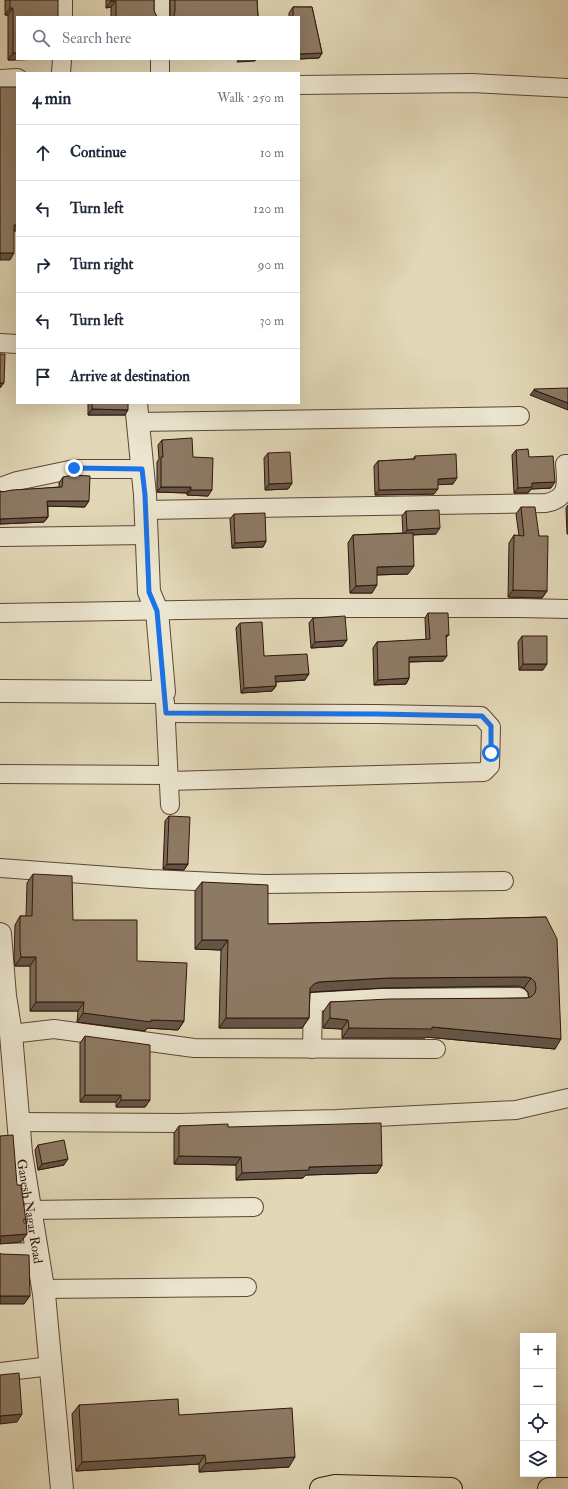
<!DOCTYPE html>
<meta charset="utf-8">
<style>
body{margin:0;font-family:"IM FELL Double Pica",serif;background:#f6f6f7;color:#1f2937}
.controls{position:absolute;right:12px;bottom:12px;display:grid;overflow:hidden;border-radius:0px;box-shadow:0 4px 16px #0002}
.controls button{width:36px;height:36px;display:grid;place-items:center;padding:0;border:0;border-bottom:1px solid #e0e1e3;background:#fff;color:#1f2937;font:20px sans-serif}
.stop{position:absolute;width:12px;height:12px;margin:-9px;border:3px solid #1a73e8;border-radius:50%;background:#fff}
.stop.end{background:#1a73e8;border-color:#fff;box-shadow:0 1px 4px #0008}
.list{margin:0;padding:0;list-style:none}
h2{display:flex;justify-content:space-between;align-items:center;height:52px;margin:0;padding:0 16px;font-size:17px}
h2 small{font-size:13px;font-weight:400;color:#747a83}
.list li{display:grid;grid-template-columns:26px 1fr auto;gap:12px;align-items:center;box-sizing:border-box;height:56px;padding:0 16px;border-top:1px solid #e0e1e3}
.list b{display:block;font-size:15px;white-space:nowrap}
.list em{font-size:13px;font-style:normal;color:#747a83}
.icon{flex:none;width:22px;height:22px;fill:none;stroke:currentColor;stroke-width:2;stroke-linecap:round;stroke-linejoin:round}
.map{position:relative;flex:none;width:568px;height:1489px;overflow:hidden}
.search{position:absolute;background:#fff;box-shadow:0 4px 16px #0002;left:16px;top:16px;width:284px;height:44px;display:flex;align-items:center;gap:10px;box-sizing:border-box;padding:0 14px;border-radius:0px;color:#747a83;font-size:15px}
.panel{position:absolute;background:#fff;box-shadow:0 4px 16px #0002;left:16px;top:72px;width:284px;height:332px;border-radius:0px}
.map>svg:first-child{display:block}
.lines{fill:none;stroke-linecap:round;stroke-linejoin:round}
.minor-casing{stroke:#5c4636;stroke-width:20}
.tertiary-casing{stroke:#5c4636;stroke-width:24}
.primary-casing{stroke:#30150b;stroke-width:24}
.minor{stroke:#ece6d0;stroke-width:18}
.tertiary{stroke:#ece6d0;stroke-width:22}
.primary{stroke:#e2d8b7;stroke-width:22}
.wall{fill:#796956;stroke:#30150b}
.shaded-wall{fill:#635546;stroke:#30150b}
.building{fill:#8d7a64;stroke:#30150b}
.route{stroke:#1a73e8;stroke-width:5}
.labels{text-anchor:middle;stroke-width:3.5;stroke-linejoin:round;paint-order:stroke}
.street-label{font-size:13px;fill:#30150b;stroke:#ece6d0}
</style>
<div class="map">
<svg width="568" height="1489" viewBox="0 0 568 1489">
<rect width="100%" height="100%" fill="#e2d8b7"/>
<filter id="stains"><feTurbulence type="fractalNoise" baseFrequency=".005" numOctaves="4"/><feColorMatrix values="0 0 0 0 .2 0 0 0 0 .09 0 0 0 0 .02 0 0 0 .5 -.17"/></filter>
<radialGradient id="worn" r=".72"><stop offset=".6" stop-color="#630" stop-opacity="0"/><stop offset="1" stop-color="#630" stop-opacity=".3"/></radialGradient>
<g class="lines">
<!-- minor casing -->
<g class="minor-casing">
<g id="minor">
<polyline points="160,0 160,17"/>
<polyline points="63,17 63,0"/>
<polyline points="160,59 160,73"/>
<polyline points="61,73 62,59"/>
<polyline points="299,85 472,83 568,88"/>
<polyline points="0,343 17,344"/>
<polyline points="137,422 520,416"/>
<polyline points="0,487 17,481 74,469 142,469"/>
<path d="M 146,510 L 546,503 C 568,499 567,485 565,464 L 568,464"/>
<polyline points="0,537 147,535"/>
<polyline points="0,613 298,608 519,608 568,609"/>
<polyline points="165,702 170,805"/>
<polyline points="166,713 377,714 481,716 491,727 490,766 484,772 169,781"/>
<polyline points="0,774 169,775"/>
<polyline points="0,868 151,879 264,884 504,881"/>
<polyline points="11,1034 54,1029 194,1048 436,1049"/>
<polyline points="312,1049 313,1002 382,998 519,997"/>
<polyline points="18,1122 179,1123 337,1119 516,1110 568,1098"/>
<polyline points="30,1210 254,1207"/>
<polyline points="0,1253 37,1252"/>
<polyline points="43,1289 247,1287"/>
<polyline points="0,1372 51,1366"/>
</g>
</g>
<!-- tertiary casing -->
<g class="tertiary-casing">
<g id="tertiary">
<polyline points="0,81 17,80"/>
<polyline points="0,691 164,692 157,611 149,592 145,495 136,403"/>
<path id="s1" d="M 0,934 L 5,996 L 11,1034 L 21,1153 L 44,1294 L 62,1489"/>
</g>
</g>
<!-- primary casing -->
<g class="primary-casing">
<g id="primary">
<polyline points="321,1489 335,1486 451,1489"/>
<polyline points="549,1489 568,1489"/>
</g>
</g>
<!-- minor -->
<use href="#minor" class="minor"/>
<!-- tertiary -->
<use href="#tertiary" class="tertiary"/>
<!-- primary -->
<use href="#primary" class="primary"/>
</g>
<!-- wall -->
<g class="wall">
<polygon points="5,0 58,0 17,59 52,59 51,59 8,60 8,15 5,15"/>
<polygon points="106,0 154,0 154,11 157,17 111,17 111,7 106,8"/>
<polygon points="170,0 257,0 258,17 170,17"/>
<polygon points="293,7 312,7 322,53 319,58 299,59 299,17 289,17 289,13"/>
<polygon points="88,403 128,403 125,415 88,415"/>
<polygon points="162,440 193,457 208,496 187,495 187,493 157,492 157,462 159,459 158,445"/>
<polygon points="516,450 529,457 551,488 531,489 528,493 514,493 512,455"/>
<polygon points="268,453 292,483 288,489 265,490 264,458"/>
<polygon points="415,456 453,484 438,484 434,494 375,495 374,466 378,461 413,459"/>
<polygon points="63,477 85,507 48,506 48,517 44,522 0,524 0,491 2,492 59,487 59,483"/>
<polygon points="568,505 568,534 567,534 566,508"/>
<polygon points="521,507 539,536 547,591 542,598 508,597 509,543 514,535 519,536 516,514"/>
<polygon points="406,511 436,534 413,535 408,574 377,575 372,593 350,593 348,543 353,535 403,533 402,516"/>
<polygon points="234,514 266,541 263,547 232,548 230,519"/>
<polygon points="428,613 449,635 446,638 443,661 409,662 409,678 406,684 374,685 373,648 377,642 426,640 425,618"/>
<polygon points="313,618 343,646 311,648 309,623"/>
<polygon points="240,623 264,656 305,680 276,682 276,686 272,691 241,693 236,628"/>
<polygon points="522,636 543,670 519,670 518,642"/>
<polygon points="169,816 188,864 184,870 163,869 165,821"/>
<polygon points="33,874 73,920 137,961 184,1021 178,1030 147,1028 145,1031 77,1022 78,1011 30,1011 30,966 15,966 14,957 15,925 20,916 26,916 27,883"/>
<polygon points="202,882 268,924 546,917 555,1049 426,1037 425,1038 342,1038 342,1029 323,1028 323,1012 330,1002 526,998 529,997 528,992 524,988 519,986 382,988 312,992 310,992 309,1018 302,1028 219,1028 221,950 195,949 195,891"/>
<polygon points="85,1036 150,1100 145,1107 116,1107 116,1102 80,1102 80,1043"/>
<polygon points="179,1126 228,1127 382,1165 377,1173 306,1175 303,1178 236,1180 236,1165 174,1164 174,1133"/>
<polygon points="38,1145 64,1165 38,1170 35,1150"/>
<polygon points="79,1405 179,1415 289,1467 199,1472 199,1464 76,1471 72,1414"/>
</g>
<!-- shaded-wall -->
<g class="shaded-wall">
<polygon points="111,1 116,1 111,7 106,8"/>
<polygon points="10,8 13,8 8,15 5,15"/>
<polygon points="13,53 17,53 17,59 52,59 8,60"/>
<polygon points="322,53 319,58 299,59 299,54"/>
<polygon points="239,59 256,59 255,61 237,62"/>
<polygon points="14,225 17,225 17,231 10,231"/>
<polygon points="0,253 14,253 10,260 0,260"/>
<polygon points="0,383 4,383 0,388"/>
<polygon points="534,390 568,403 568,410 530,395"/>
<polygon points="92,409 128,410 125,415 88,415"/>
<polygon points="457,478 453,484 434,485 438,479"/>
<polygon points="555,482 551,488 531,489 528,493 514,493 518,488 532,483"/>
<polygon points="292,483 288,489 265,490 269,484"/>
<polygon points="161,487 191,487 187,493 157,492"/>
<polygon points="438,489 434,494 375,495 379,490"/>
<polygon points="191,490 212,490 208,496 187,495"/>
<polygon points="47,501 89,501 85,507 43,506"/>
<polygon points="48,517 44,522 0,524 0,519"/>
<polygon points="440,528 436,534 403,535 407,530"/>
<polygon points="266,541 263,547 232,548 235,543"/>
<polygon points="414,566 408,574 371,575 377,567"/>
<polygon points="377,585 372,593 350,593 356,586"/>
<polygon points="513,590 547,591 542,598 508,597"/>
<polygon points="347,640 343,646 311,648 315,642"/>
<polygon points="447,656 443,661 405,662 409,657"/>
<polygon points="523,664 547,664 543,670 519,670"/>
<polygon points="309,674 305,680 272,682 275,676"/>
<polygon points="409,678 406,684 374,685 378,680"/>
<polygon points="276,686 272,691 241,693 244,688"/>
<polygon points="167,864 188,864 184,870 163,869"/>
<polygon points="202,940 228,940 221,950 195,949"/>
<polygon points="21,957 36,957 30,966 15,966"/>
<polygon points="526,977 531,978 524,988 519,986 382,988 312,992 307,993 310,988 314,984 319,982 389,978"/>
<polygon points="36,1002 84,1002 78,1011 30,1011"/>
<polygon points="83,1013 151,1020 184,1021 178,1030 147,1028 145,1031 77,1022"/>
<polygon points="226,1018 309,1018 302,1028 219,1028"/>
<polygon points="330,1018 348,1020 342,1029 323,1028"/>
<polygon points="432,1027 561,1039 555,1049 426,1037 425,1038 342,1038 349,1028"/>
<polygon points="85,1095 121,1095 116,1102 80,1102"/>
<polygon points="121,1100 150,1100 145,1107 116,1107"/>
<polygon points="179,1156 241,1157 236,1165 174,1164"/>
<polygon points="68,1159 64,1165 38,1170 42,1164"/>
<polygon points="382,1165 377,1173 306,1175 303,1178 236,1180 242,1173 309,1167"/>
<polygon points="27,1234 21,1242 0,1244 1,1236"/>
<polygon points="0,1296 30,1296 24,1304 0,1304"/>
<polygon points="22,1414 17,1422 0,1424 0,1416"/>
<polygon points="205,1455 199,1464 76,1471 82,1462"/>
<polygon points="295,1457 289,1467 199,1472 206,1463"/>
</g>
<!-- building -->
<g class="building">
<polygon points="10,0 58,0 58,17 17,17 17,53 13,53 13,8 10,8"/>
<polygon points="111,0 154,0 154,11 157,17 116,17 116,1 111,1"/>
<polygon points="175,0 257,0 258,17 172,17 174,16 175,10"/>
<polygon points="293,7 312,7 322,53 299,54 299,17 293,17"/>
<polygon points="0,87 17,87 17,225 14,225 14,253 0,253"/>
<polygon points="0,354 5,354 4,383 0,383"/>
<polygon points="568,388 568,403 534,390 534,389"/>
<polygon points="92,403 128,403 128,410 92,409"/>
<polygon points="192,438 193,457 213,458 212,490 191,490 191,487 161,487 161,457 163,457 162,440"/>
<polygon points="528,449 529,457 553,456 555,482 532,483 532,487 518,488 516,450"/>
<polygon points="290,452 292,483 269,484 268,453"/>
<polygon points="456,454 457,478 438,479 438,489 379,490 378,461 415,459 415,456"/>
<polygon points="73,475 90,476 89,501 47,501 48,517 0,519 0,491 2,492 12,490 62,487 63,477"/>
<polygon points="521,507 535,507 539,536 548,536 547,591 513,590 514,535 524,536"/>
<polygon points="439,510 440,528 407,530 406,511"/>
<polygon points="265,513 266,541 235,543 234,514"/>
<polygon points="413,533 414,566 377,567 377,585 356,586 353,535"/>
<polygon points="428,613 448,613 449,635 446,635 447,656 409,657 409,678 378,680 377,642 430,639"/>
<polygon points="345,616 347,640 315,642 313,618"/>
<polygon points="262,622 264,656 307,654 309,674 275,676 276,686 244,688 240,623"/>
<polygon points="522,636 547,636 547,664 523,664"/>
<polygon points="169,816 190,817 188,864 167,864"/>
<polygon points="33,874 72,876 73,920 137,920 137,961 187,963 184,1021 151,1020 151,1022 83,1013 84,1002 36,1002 36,957 21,957 20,949 20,916 32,916"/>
<polygon points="202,882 268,885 268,924 546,917 557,939 561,1039 432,1027 432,1029 349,1028 348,1020 330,1018 330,1002 389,999 526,998 531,997 535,993 536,988 535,982 531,978 526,977 389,978 319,982 314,984 310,988 309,1018 226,1018 228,940 202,940"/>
<polygon points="85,1036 150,1045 150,1100 121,1100 121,1095 85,1095"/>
<polygon points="381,1123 382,1165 309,1167 309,1170 242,1173 241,1157 179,1156 179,1126 228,1124 228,1127"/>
<polygon points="13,1135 17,1185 21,1185 26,1221 27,1234 0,1236 0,1136"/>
<polygon points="64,1140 68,1159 42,1164 38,1145"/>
<polygon points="0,1253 1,1254 29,1255 30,1296 0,1296"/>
<polygon points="19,1373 22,1414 0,1416 0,1375"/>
<polygon points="178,1399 179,1415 292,1408 295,1457 206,1463 205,1455 82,1462 79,1405"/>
</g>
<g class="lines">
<!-- route -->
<polyline class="route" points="74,468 142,469 145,495 149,592 157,611 166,713 377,714 482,716 491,726 491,753"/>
</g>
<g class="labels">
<!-- street labels -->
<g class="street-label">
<text dy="5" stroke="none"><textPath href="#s1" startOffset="279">Ganesh Nagar Road</textPath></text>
</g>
</g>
<rect width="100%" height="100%" filter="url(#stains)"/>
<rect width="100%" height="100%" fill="url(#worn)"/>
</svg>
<div class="controls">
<button>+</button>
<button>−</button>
<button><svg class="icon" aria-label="locate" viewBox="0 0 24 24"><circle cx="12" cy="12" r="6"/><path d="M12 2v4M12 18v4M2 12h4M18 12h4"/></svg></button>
<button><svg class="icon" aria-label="layers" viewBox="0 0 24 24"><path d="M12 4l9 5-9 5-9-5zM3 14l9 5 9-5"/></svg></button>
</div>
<div class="stop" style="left:491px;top:753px"></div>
<div class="stop end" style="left:74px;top:468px"></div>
<div class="search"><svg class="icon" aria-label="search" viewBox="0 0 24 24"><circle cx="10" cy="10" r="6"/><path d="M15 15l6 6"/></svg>Search here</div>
<section class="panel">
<h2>4 min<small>Walk · 250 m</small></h2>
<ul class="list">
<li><svg class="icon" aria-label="ahead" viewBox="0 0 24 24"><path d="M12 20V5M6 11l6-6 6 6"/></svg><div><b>Continue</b></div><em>10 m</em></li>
<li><svg class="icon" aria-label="left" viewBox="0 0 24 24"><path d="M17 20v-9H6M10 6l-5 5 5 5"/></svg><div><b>Turn left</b></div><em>120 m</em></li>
<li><svg class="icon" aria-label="right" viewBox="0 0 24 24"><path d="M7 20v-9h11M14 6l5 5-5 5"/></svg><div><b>Turn right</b></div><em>90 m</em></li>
<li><svg class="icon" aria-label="left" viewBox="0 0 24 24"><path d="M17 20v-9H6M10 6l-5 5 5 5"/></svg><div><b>Turn left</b></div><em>30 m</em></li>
<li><svg class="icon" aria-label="arrive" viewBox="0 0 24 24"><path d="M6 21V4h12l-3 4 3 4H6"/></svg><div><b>Arrive at destination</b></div></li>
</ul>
</section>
</div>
